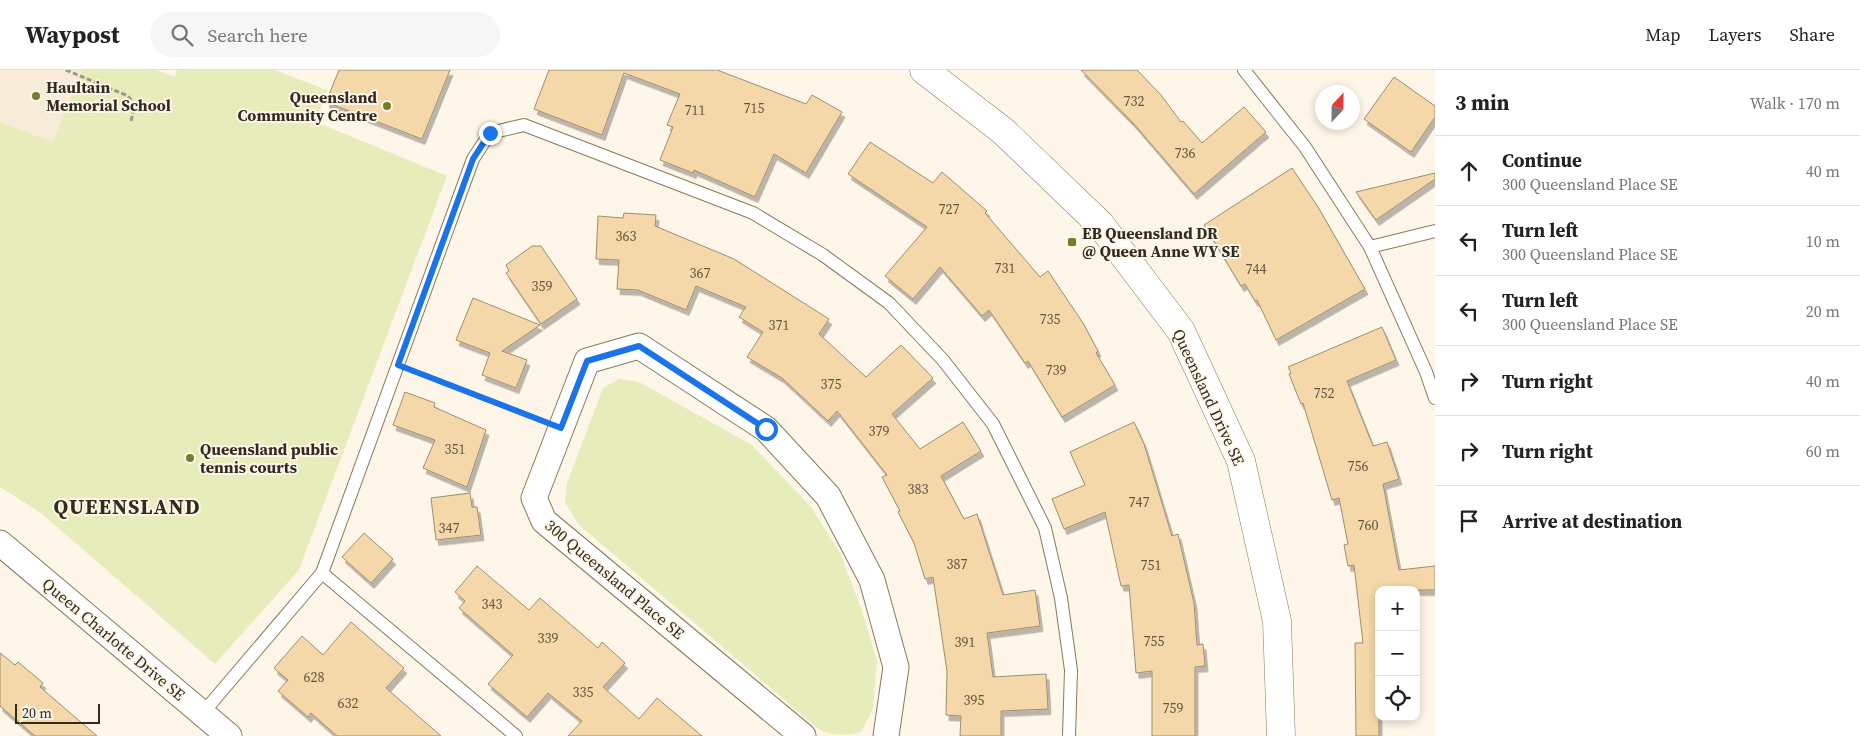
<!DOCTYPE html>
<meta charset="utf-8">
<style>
body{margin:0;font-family:"Source Serif 4",serif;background:#f6f6f6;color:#222}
.controls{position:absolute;right:15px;bottom:15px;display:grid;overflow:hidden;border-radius:10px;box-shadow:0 2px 8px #0003}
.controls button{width:45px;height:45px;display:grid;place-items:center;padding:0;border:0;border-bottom:1px solid #e0e0e0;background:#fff;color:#222;font:25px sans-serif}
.compass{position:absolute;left:1315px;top:15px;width:45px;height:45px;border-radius:50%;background:#fff;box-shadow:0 2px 8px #0003;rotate:22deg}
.scale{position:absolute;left:15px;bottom:12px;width:85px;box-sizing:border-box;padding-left:5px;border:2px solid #322b1e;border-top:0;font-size:14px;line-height:18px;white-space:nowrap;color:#322b1e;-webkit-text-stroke:4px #fef6e8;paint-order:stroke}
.stop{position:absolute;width:15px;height:15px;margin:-11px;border:4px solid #1a73e8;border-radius:50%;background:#fff}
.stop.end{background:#1a73e8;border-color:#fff;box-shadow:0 1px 5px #0008}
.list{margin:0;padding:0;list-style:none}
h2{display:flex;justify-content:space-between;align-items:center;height:65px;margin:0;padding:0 20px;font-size:21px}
h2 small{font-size:16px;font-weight:400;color:#767676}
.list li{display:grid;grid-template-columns:32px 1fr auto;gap:15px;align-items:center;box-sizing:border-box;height:70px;padding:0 20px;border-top:1px solid #e0e0e0}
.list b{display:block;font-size:19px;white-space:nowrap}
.list p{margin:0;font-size:16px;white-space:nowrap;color:#767676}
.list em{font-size:16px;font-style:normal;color:#767676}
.icon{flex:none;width:28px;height:28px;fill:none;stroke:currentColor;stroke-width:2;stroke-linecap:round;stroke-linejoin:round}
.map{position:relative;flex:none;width:1435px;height:666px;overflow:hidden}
header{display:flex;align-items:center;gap:30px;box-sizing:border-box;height:70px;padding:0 25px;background:#fff;border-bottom:1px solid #e0e0e0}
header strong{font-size:24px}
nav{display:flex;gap:28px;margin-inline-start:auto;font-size:18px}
.search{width:350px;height:45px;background:#f6f6f6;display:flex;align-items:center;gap:12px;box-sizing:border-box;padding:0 18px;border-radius:28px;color:#767676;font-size:19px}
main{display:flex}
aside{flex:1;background:#fff}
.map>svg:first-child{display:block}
.education{fill:#f8ebd7}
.green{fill:#e7edba}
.building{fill:#f5d8a9;stroke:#a08d6e;filter:url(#shadow)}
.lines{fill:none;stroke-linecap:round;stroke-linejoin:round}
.service-casing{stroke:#8a7a5a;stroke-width:14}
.minor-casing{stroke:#8a7a5a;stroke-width:27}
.tertiary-casing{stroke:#8a7a5a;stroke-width:29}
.path{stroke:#9f978a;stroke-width:3;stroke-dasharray:5 2.5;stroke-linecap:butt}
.service{stroke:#fff;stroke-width:12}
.minor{stroke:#fff;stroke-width:25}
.tertiary{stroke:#fff;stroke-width:28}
.route{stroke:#1a73e8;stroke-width:6}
.poi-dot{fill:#747e2a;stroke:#fef6e8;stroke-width:2}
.labels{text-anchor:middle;stroke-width:4;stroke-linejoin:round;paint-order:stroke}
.number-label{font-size:14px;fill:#635641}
.poi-label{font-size:16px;font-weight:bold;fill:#322b1e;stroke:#fef6e8;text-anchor:start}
.street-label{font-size:16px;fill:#322b1e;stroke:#fef6e8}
.district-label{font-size:21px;font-weight:bold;letter-spacing:1px;fill:#322b1e;stroke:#fef6e8}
</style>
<header>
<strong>Waypost</strong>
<div class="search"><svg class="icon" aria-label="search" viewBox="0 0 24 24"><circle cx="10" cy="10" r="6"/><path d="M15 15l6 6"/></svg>Search here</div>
<nav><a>Map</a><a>Layers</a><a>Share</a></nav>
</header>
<main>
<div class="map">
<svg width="1435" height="666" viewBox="0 0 1435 666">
<defs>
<filter id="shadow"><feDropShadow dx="3" dy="5.5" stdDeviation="0" flood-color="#0004"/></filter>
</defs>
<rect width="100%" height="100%" fill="#fef6e8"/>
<!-- education -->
<polygon class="education" points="0,0 82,0 53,72 0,52"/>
<!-- green -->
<g class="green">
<polygon points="82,0 157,0 175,7 177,0 275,0 327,20 316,52 447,106 299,500 215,594 41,443 0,417 0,52 53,72"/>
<path d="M 619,309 L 639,312 L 752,375 L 811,437 L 841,485 L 862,541 L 877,591 L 873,639 L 861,662 C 846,666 834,666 820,660 L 579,455 L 565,433 L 567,413 L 603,318 Z"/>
</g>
<!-- building -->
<g class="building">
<polygon points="339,0 450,0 422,69 326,32"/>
<polygon points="549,0 717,0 806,34 812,25 842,42 806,103 774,84 755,127 694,100 693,103 660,90 673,57 667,55 680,24 624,3 602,65 534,39"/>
<polygon points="1081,0 1137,0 1161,25 1181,52 1183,51 1202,73 1244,37 1266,62 1194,124 1135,55"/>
<polygon points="1394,7 1435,36 1435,47 1411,82 1364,49"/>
<polygon points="870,72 933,113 942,102 987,141 985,143 1040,207 1048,201 1083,253 1098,281 1096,283 1115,315 1062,347 1028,291 1025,293 989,240 982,246 940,197 913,229 885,206 927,157 848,104"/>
<polygon points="1292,98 1318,137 1365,219 1276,270 1257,230 1255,231 1245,214 1241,216 1204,155"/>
<polygon points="1435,103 1435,109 1376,150 1356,122"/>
<polygon points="624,143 656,145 655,156 734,189 829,249 819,264 866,307 901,275 933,308 892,344 920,379 963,352 981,381 941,406 964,449 977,444 1003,525 1035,520 1040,556 987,563 993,607 1046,604 1048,639 1001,641 1001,666 960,666 961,646 946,645 947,601 933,507 925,509 914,473 898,442 900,441 882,407 887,405 837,341 828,351 782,308 747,287 763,262 739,247 746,237 696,216 686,240 638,220 617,219 619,190 596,189 598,146 623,148"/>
<polygon points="532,176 541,176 577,229 541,254 506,203 509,201 506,195"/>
<polygon points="473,228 540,255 502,281 527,290 516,318 482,305 490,283 456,270"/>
<polygon points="1382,257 1396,290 1347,311 1373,376 1387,372 1399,409 1383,414 1399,500 1435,496 1435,520 1379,520 1379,666 1356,666 1355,573 1363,573 1354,495 1348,496 1344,475 1348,474 1339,428 1332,430 1303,333 1301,334 1289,304 1291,303 1288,297"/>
<polygon points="405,322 435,333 434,337 486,360 467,417 423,398 435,370 393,355"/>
<polygon points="1134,352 1144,374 1172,466 1178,464 1194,533 1197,575 1203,574 1205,596 1195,597 1195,666 1152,666 1152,601 1136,603 1129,515 1121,516 1105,442 1064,459 1052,429 1085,415 1070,382"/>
<polygon points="470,423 472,437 477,437 481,465 436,470 431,428"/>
<polygon points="364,463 393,489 371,513 342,487"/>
<polygon points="477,496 529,540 540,528 598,578 602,572 625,593 603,617 639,649 657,628 702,666 568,666 582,651 548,623 527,647 488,614 513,585 459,538 465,531 455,522"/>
<polygon points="351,552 404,598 386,618 441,666 337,666 311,643 308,647 278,621 288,610 274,598 302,566 323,585"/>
<polygon points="0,583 15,595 18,592 43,613 40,617 97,666 35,666 0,636"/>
</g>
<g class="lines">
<!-- service casing -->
<g class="service-casing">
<g id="service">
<polyline points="1244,0 1305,77 1370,177 1426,302 1435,328"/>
<polyline points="1370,177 1435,161"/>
<polyline points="322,503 516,666"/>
<polyline points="202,644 322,503 473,89 490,63 524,55 753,143 823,185 889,233 943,290 993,354 1045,458 1061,528 1071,600 1069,666"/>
</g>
</g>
<!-- minor casing -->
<g class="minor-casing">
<g id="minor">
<polyline points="0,473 229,666"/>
<polyline points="803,666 544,451 534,428 587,291 639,276 766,359 828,426 872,510 896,597 886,666"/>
</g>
</g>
<!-- tertiary casing -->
<g class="tertiary-casing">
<polyline id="tertiary" points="924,0 1003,61 1100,154 1181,261 1241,391 1277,551 1281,666"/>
</g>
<!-- path -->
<g class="path">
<polyline points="66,0 128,26 135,35 131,51"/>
<polyline points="417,302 537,349"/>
</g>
<!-- service -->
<use href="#service" class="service"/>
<!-- minor -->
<use href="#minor" class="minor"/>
<!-- tertiary -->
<use href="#tertiary" class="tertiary"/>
</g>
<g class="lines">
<!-- route -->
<polyline class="route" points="490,63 473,89 398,295 561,358 587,291 639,276 766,359"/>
</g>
<!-- markers -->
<g class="poi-dot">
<circle cx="36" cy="26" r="5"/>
<circle cx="387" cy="36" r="5"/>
<rect x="1067" y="167" width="10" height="10" rx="2.5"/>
<circle cx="190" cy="388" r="5"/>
</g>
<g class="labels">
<!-- number labels -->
<g class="number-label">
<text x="1134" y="36">732</text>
<text x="754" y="43">715</text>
<text x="695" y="45">711</text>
<text x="1185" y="88">736</text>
<text x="949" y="144">727</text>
<text x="626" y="171">363</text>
<text x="1005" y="203">731</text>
<text x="1256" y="204">744</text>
<text x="700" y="208">367</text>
<text x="542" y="221">359</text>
<text x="1050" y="254">735</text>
<text x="779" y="260">371</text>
<text x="1056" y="305">739</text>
<text x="831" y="319">375</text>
<text x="1324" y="328">752</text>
<text x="879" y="366">379</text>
<text x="455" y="384">351</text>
<text x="1358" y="401">756</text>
<text x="918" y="424">383</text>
<text x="1139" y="437">747</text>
<text x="1368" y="460">760</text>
<text x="449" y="463">347</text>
<text x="957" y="499">387</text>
<text x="1151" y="500">751</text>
<text x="492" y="539">343</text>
<text x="548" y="573">339</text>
<text x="1154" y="576">755</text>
<text x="965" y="577">391</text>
<text x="314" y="612">628</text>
<text x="583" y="627">335</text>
<text x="974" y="635">395</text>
<text x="348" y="638">632</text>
<text x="1173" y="643">759</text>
</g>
<!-- poi labels -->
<g class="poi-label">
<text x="46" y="23">Haultain<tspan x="46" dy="18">Memorial School</tspan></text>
<text x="377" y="33" text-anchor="end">Queensland<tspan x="377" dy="18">Community Centre</tspan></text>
<text x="1082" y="169">EB Queensland DR<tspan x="1082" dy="18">@ Queen Anne WY SE</tspan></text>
<text x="200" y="385">Queensland public<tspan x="200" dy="18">tennis courts</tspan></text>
</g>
<!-- street labels -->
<g class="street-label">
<text transform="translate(1209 327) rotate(65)" y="6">Queensland Drive SE</text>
<text transform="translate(615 509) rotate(40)" y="6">300 Queensland Place SE</text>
<text transform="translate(114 569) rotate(40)" y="6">Queen Charlotte Drive SE</text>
</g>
<!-- district labels -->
<g class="district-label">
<text x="127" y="444">QUEENSLAND</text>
</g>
</g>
</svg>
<div class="controls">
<button>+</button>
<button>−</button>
<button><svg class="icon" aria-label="locate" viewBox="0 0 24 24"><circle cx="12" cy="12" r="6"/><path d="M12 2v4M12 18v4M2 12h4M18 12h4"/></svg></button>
</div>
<svg class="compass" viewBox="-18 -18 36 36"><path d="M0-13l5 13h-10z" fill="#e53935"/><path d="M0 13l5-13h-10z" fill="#767676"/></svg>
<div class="scale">20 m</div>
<div class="stop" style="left:766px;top:359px"></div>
<div class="stop end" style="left:490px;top:63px"></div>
</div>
<aside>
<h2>3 min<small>Walk · 170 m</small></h2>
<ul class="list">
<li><svg class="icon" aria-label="ahead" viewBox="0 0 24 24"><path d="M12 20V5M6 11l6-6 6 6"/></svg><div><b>Continue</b><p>300 Queensland Place SE</p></div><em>40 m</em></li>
<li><svg class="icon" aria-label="left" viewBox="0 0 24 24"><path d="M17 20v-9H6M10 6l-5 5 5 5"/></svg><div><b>Turn left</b><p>300 Queensland Place SE</p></div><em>10 m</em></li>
<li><svg class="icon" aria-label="left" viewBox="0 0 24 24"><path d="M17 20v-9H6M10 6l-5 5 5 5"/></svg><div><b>Turn left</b><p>300 Queensland Place SE</p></div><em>20 m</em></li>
<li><svg class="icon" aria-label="right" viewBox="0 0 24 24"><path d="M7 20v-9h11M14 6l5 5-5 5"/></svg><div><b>Turn right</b></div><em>40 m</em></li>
<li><svg class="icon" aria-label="right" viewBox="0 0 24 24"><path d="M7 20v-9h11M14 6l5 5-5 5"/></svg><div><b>Turn right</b></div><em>60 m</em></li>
<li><svg class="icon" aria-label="arrive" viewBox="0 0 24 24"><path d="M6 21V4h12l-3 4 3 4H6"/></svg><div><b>Arrive at destination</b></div></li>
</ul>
</aside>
</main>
